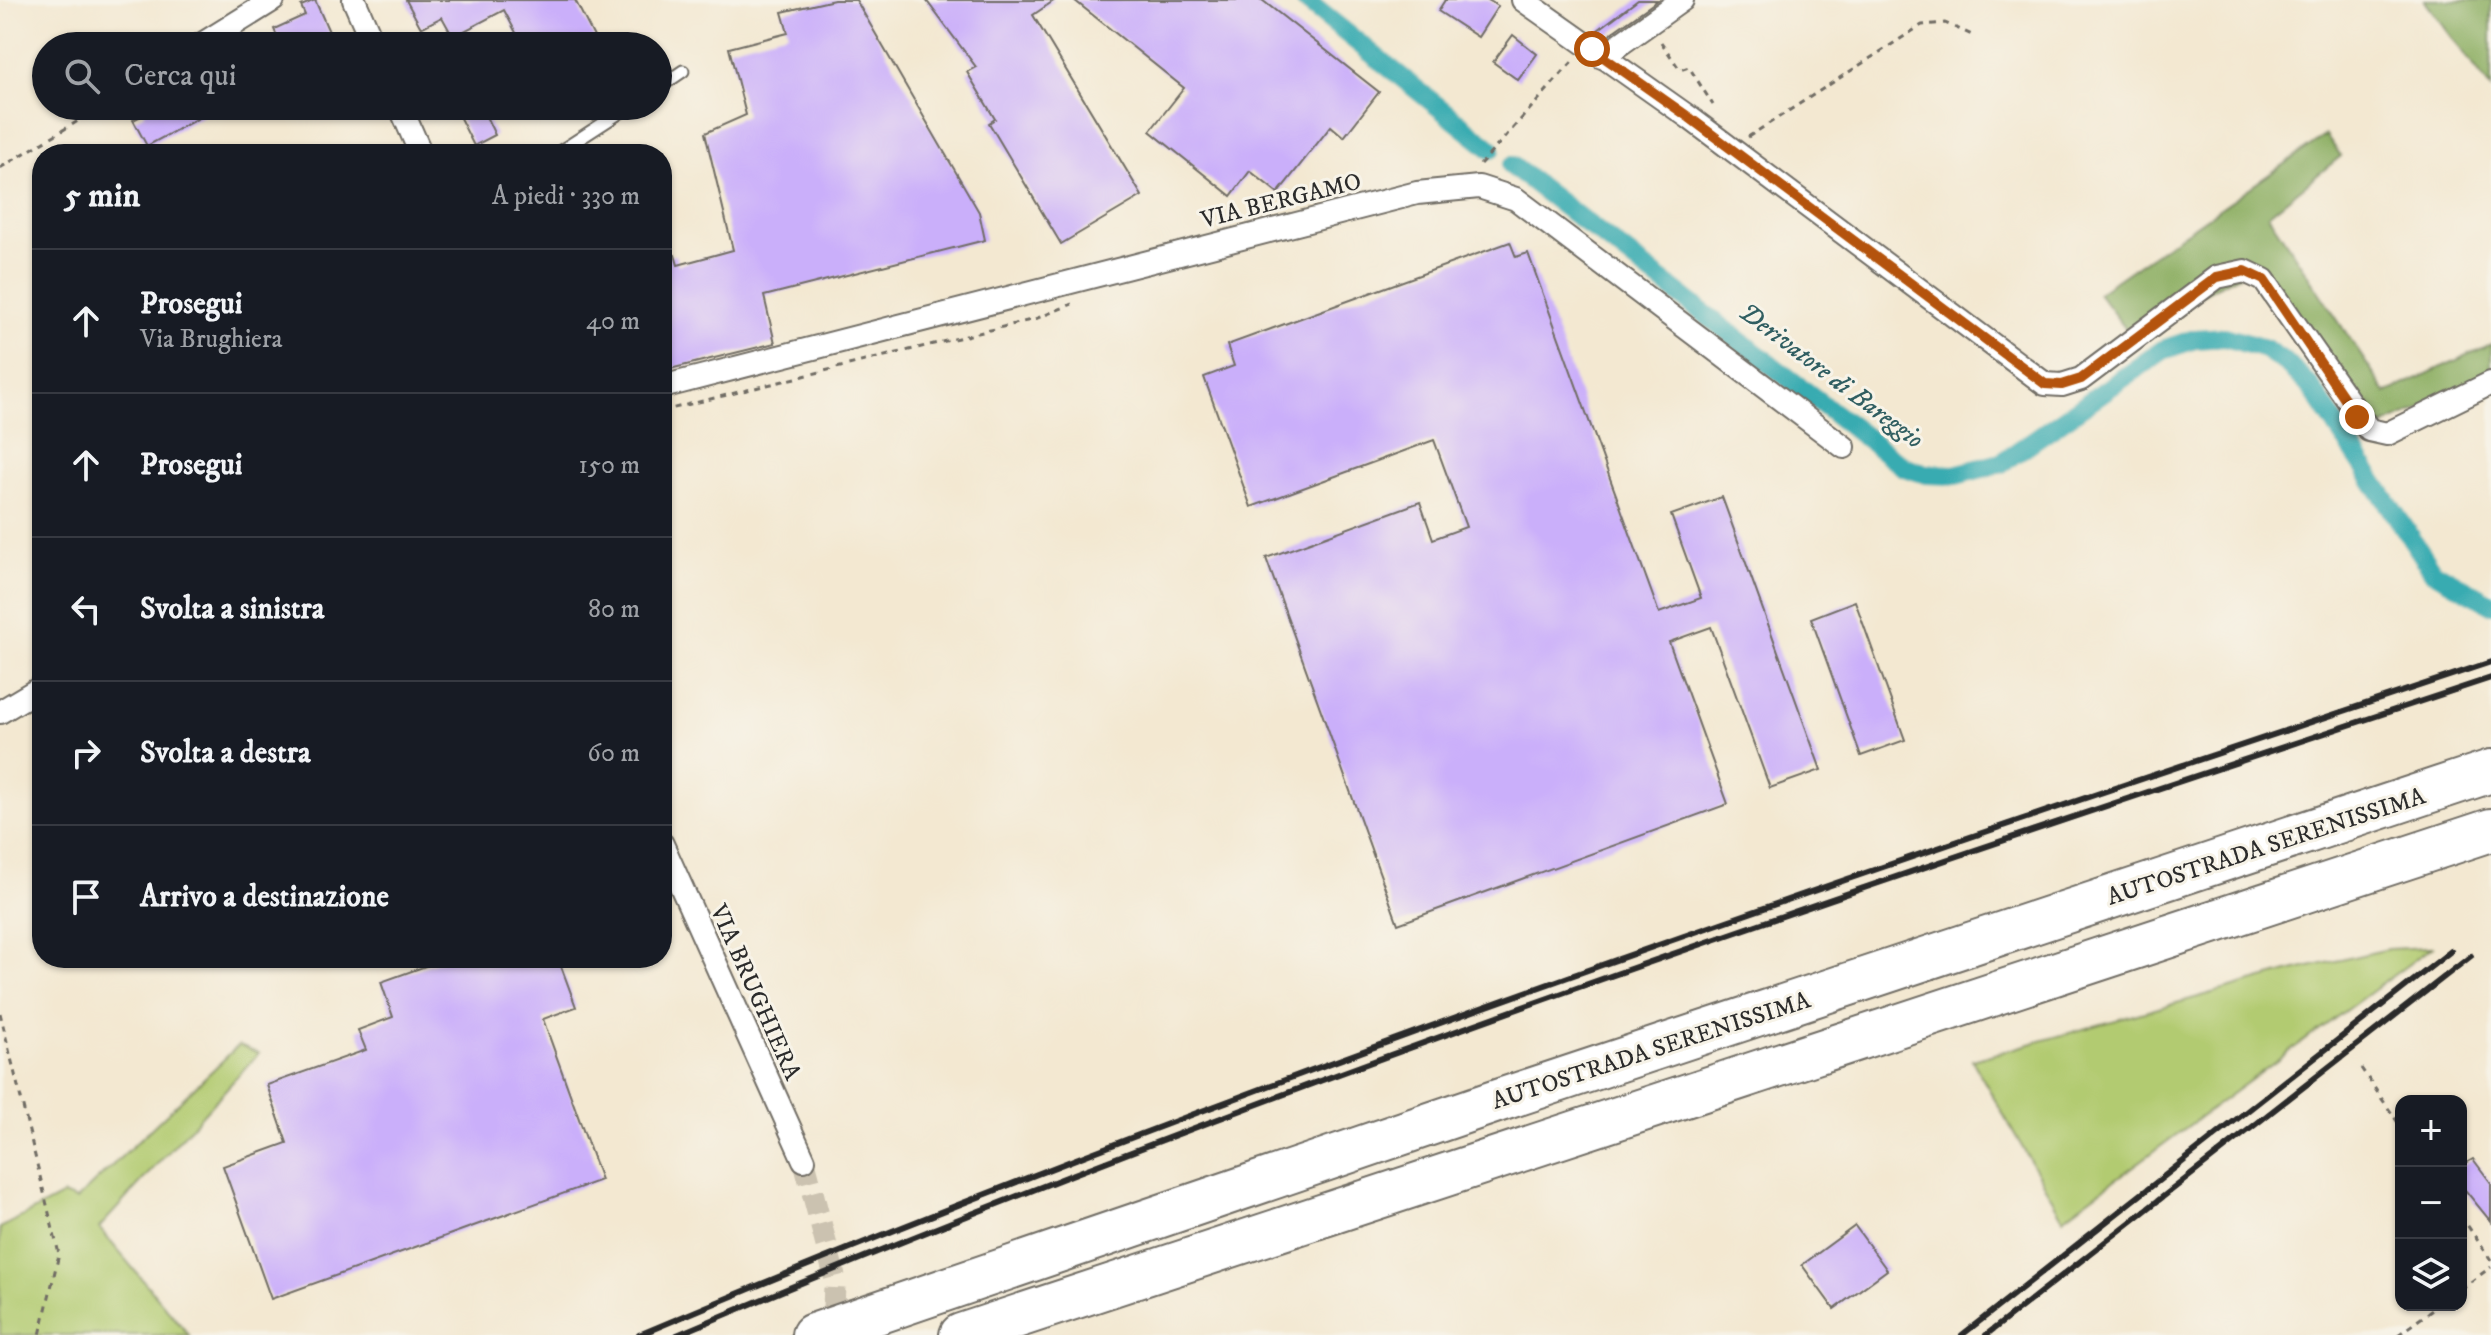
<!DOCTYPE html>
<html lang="it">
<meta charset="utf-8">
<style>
body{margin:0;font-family:"IM FELL DW Pica",serif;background:#20242c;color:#f1f3f6}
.controls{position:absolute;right:24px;bottom:24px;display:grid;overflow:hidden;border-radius:16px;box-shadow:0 2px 6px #0004}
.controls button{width:72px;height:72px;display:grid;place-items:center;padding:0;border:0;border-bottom:2px solid #363941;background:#171b24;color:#f1f3f6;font:40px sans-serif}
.stop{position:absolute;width:24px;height:24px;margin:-18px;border:6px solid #b45309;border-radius:50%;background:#fff}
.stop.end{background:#b45309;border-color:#fff;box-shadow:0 2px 8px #0008}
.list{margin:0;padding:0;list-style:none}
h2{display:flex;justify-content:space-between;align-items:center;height:104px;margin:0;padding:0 32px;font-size:34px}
h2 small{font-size:26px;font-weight:400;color:#9ea1a6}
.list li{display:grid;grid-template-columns:52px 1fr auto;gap:24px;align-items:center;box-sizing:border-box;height:144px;padding:0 32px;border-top:2px solid #363941}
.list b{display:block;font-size:30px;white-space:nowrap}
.list p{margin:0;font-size:26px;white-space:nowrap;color:#9ea1a6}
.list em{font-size:26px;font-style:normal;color:#9ea1a6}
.icon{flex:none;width:44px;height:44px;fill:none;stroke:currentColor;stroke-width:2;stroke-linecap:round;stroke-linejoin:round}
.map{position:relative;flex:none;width:2491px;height:1335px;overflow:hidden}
.search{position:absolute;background:#171b24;box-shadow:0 2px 6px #0004;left:32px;top:32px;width:640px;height:88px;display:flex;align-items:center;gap:20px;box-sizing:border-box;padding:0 28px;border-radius:44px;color:#9ea1a6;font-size:30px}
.panel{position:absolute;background:#171b24;box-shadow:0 2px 6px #0004;left:32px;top:144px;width:640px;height:824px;border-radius:32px}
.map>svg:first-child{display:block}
.green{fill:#b2cb71;stroke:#6e7b4e;stroke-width:2}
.forest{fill:#8daf63;stroke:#5c6d47;stroke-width:2}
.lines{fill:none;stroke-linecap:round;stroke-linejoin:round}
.canal{stroke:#38abb1;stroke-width:20}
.building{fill:#caaffa}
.street-tunnel{stroke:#cbc2b0;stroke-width:22;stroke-dasharray:22 11;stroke-linecap:butt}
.lane-casing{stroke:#716d65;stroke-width:15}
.street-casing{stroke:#716d65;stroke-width:26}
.highway-casing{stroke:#716d65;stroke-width:46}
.path{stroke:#716d65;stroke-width:3;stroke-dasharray:6 6;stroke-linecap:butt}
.lane{stroke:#fff;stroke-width:11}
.street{stroke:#fff;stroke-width:22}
.highway{stroke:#fff;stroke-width:42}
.rail{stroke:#2b2b2b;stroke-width:6}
.route{stroke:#b45309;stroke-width:10}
.labels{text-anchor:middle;stroke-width:6;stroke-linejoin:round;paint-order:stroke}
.street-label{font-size:24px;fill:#2b2b2b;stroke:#f7f3e8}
.water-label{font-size:26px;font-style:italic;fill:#305e61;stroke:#f7f3e8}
</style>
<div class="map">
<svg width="2491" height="1335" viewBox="0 0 2491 1335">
<rect width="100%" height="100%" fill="#f7f3e8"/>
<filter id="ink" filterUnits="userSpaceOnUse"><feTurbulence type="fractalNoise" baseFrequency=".0125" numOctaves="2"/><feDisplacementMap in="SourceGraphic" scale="16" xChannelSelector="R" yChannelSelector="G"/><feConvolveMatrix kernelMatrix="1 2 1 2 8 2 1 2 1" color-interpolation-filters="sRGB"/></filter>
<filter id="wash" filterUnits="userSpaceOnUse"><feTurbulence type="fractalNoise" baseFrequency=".006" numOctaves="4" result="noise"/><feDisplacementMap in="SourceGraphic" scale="32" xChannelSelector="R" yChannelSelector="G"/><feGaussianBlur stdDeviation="1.8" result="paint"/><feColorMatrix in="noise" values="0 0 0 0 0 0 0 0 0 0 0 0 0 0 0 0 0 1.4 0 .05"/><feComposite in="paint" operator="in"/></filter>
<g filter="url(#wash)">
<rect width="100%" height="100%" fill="#f3e8d1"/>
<!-- green -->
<g class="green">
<polygon points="2432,947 2063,1218 1972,1060 2288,972 2388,949"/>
<polygon points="239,1045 259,1053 99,1228 189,1335 0,1335 0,1228 63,1195 76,1200"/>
</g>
<!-- forest -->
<g class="forest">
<polygon points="2424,0 2491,0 2491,89"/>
<polygon points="2326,135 2341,156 2268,215 2386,393 2491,344 2491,377 2378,428 2253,268 2128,332 2098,293"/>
</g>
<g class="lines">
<!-- canal -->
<g class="canal">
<polyline points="1305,0 1491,149"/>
<polyline points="1512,166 1904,467 1926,474 1955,475 2001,463 2163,350 2195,339 2225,337 2265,349 2283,361 2311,387 2433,571 2491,604"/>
</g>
</g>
<g id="blocks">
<!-- building -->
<g class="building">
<polygon points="315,0 330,34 304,46 281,46 274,29 305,15 301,6"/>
<polygon points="406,0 575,0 594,37 578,46 523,46 504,10 453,37 442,17 421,28"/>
<polygon points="834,0 856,0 979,212 985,240 764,296 775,343 662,371 662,258 675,255 678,265 733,250 705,133 746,115 729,48 788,33 782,12"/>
<polygon points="926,0 1055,0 1033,15 1142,196 1061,244 989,123 995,119 967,72 976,67"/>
<polygon points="1074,0 1262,0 1379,92 1344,137 1331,126 1278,193 1250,171 1231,196 1150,131 1184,88"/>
<polygon points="1445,0 1488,0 1498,6 1478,37 1438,11"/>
<polygon points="1638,0 1658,0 1604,38 1598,30"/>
<polygon points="1513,35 1537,54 1518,80 1493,62"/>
<polygon points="141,106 221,106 147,146 133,120 145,114"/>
<polygon points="481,106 495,135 474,146 459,116"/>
<polygon points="1510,242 1516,257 1528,253 1659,613 1701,598 1671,515 1722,497 1821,770 1770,788 1711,627 1669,642 1728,804 1398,924 1266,558 1420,502 1433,539 1466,527 1434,440 1251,507 1204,377 1234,366 1227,345"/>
<polygon points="1855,601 1905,740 1861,756 1811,618"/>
<polygon points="448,958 558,958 576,1007 543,1019 601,1180 271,1299 223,1166 287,1143 267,1085 366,1050 358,1030 393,1017 381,982"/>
<polygon points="2473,1159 2491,1183 2491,1222 2461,1185 2461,1166"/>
<polygon points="1855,1226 1887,1270 1834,1309 1802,1265"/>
</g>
</g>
</g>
<g filter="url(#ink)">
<use href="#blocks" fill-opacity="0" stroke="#716d65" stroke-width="2"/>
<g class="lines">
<!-- street-tunnel -->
<polyline class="street-tunnel" points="804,1160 835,1278 832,1334"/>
<!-- lane casing -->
<g class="lane-casing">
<g id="lane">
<polyline points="658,88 683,71"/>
<polyline points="556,154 630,106"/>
</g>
</g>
<!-- street casing -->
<g class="street-casing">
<g id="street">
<polyline points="354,0 374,46"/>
<polyline points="1523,0 1690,118 2045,384 2062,385 2081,379 2217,277 2245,271 2264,280 2369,430 2387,434 2491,383"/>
<polyline points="199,46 273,0"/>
<polyline points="1602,57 1682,0"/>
<polyline points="400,106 421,154"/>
<polyline points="662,387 1417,193 1479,187 1516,199 1844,447"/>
<polyline points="0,712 42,687"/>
<polyline points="662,844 804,1160"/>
</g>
</g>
<!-- highway casing -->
<g class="highway-casing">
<g id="highway">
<polyline points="813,1335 1500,1100 2491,771"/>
<polyline points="961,1335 2491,830"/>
</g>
</g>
<!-- path -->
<g class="path">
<polyline points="1661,42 1680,70 1689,67 1713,105"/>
<polyline points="1748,137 1922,25 1945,23 1972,35"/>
<polyline points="1480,165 1573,61"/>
<polyline points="0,168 103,106"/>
<polyline points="662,411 1035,319 1072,304"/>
<polyline points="0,1013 59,1254 40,1335"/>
<polyline points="2361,1068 2401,1127"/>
<polyline points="2461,1216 2491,1260"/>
<polyline points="2461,1289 2491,1267"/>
<polyline points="2398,1335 2439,1305"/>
</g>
<!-- lane -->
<use href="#lane" class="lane"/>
<!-- street -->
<use href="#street" class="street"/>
<!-- highway -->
<use href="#highway" class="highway"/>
<!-- rail -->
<g class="rail">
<path d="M 639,1335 C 1245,1079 1867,870 2491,662"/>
<path d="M 677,1335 C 1269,1083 1881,880 2491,678"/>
<polyline points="1962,1335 2451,951"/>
<polyline points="1986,1335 2471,956"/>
</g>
</g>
</g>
<g class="lines" filter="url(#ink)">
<!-- route -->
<polyline class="route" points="1592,49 1690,118 2045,384 2062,385 2081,379 2217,277 2245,271 2264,280 2357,417"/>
</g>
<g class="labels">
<!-- street labels -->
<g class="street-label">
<text transform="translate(1281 200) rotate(-14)" y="8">VIA BERGAMO</text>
<text transform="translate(2266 846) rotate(-18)" y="8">AUTOSTRADA SERENISSIMA</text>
<text transform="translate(756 992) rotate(66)" y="8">VIA BRUGHIERA</text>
<text transform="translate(1651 1050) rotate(-18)" y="8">AUTOSTRADA SERENISSIMA</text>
</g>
<!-- water labels -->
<g class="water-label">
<text transform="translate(1832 375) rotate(37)" y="9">Derivatore di Bareggio</text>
</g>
</g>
</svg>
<div class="controls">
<button>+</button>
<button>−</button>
<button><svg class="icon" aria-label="layers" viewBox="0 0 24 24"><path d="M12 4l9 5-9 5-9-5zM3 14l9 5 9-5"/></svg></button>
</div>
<div class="stop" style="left:1592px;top:49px"></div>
<div class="stop end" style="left:2357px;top:417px"></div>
<div class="search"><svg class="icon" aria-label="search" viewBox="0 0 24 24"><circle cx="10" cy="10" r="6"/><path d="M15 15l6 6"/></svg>Cerca qui</div>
<section class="panel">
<h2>5 min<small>A piedi · 330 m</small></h2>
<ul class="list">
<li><svg class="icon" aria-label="ahead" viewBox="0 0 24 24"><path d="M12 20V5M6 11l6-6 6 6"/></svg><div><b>Prosegui</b><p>Via Brughiera</p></div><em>40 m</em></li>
<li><svg class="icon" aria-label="ahead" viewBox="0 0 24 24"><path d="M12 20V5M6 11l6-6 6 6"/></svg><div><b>Prosegui</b></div><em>150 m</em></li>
<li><svg class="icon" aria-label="left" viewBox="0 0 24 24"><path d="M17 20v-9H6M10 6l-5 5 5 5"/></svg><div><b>Svolta a sinistra</b></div><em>80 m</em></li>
<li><svg class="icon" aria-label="right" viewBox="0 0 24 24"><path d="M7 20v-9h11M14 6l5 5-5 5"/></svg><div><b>Svolta a destra</b></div><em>60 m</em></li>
<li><svg class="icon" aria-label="arrive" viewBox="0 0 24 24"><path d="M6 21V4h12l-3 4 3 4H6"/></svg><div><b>Arrivo a destinazione</b></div></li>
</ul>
</section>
</div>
